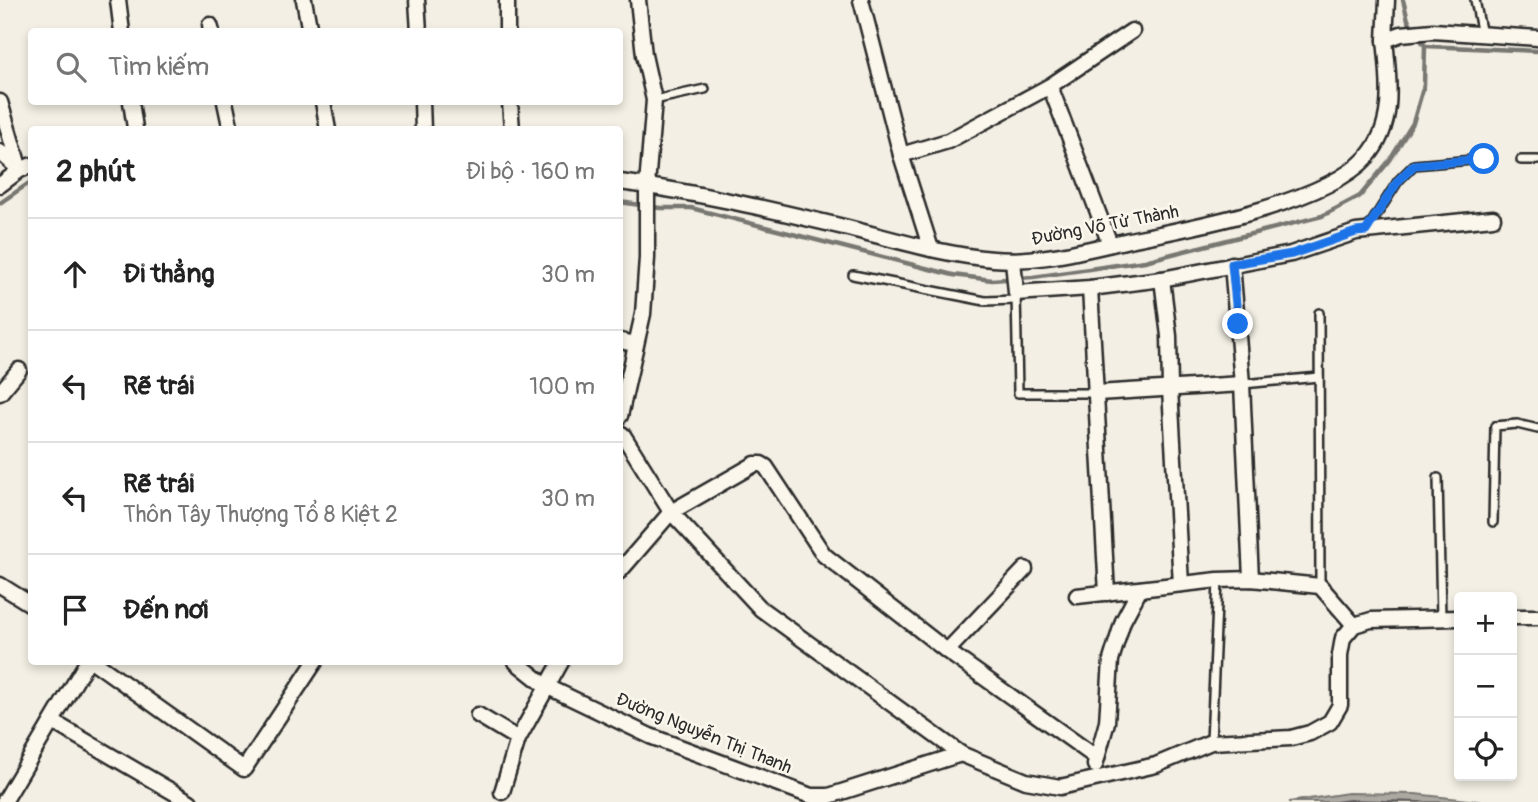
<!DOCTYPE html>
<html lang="vi">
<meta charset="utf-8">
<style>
body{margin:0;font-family:Pangolin,sans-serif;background:#f2f2f2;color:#222}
.controls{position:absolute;right:21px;bottom:21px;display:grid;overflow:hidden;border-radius:7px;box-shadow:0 4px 10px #0003}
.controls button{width:63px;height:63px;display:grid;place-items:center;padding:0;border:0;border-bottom:2px solid #e0e0e0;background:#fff;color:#222;font:35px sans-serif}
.stop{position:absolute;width:21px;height:21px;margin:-16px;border:5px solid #1a73e8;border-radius:50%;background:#fff}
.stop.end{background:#1a73e8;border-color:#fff;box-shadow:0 2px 7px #0008}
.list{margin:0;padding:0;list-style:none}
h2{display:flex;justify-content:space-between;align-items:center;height:91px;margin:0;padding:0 28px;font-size:30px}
h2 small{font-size:23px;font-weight:400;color:#767676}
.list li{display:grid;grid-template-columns:46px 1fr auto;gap:21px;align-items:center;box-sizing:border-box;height:112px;padding:0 28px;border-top:2px solid #e0e0e0}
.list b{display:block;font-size:26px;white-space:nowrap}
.list p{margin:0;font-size:23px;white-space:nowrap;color:#767676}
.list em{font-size:23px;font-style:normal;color:#767676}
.icon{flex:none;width:38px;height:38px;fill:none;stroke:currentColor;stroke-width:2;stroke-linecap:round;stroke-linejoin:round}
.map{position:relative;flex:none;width:1538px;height:802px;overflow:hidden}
.search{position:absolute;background:#fff;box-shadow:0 4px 10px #0003;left:28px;top:28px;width:595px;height:77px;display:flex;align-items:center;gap:18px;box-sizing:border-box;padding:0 24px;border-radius:7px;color:#767676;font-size:26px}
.panel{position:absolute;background:#fff;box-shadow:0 4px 10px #0003;left:28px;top:126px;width:595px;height:539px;border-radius:7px}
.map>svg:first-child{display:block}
.water{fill:#aca9a2;stroke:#787772;stroke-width:2}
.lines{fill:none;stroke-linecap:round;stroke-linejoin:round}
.shore{stroke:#5f5d5b;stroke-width:2}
.stream{stroke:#787772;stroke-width:4.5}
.service-casing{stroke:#2b2b2b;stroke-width:12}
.minor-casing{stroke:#2b2b2b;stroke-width:19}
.service{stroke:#fbf7ec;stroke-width:7}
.minor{stroke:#fbf7ec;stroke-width:14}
.route{stroke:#1a73e8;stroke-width:9}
.labels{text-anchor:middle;stroke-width:5;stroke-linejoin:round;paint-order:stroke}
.street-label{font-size:18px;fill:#2b2b2b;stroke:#fbf7ec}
</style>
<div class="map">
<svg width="1538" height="802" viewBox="0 0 1538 802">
<rect width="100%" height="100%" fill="#f3efe4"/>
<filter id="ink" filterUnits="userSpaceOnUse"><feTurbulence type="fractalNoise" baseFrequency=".0143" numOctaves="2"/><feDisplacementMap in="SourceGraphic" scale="14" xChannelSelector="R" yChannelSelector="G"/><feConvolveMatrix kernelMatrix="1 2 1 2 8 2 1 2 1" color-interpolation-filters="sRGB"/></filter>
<g filter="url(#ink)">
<!-- water -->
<polygon class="water" points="1348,793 1415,794 1486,802 1289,802"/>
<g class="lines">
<!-- shore -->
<polyline class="shore" points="1336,802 1349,800 1420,802"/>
<!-- stream -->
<g class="stream">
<polyline points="1425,46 1538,51"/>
<polyline points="620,202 660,208 691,208 953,275 992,280 1033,277 1145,261 1322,216 1360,196 1390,160 1413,123 1424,85 1425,46 1408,20 1403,0"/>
<polyline points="0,203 32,181"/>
</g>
<!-- service casing -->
<g class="service-casing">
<g id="service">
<polyline points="1475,0 1482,35"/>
<polyline points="654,100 705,89"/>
<polyline points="1521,160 1538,160"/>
<polyline points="1367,230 1398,181 1414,165 1484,159"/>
<polyline points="853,275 985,301 1016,300"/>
<polyline points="1016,293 1018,393 1097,393"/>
<polyline points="1319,313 1320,586"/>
<polyline points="1243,384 1319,377"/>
<polyline points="1438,478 1441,618"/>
<polyline points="1493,522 1495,426 1517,424 1538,429"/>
<polyline points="1211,742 1218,581"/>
</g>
</g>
<!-- minor casing -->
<g class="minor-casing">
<g id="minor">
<polyline points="118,0 122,32"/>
<polyline points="304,0 310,32"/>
<polyline points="417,0 419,32"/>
<polyline points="507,0 507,32"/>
<polyline points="861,0 901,155 931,249"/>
<polyline points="210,25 212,32"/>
<polyline points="1385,40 1387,0"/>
<polyline points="1050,86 1110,244"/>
<polyline points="0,102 20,170"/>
<polyline points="131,102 135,128"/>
<polyline points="225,102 231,130"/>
<polyline points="323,102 328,130"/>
<polyline points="422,102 423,130"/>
<polyline points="510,102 512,130"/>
<polyline points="0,152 19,169"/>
<polyline points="901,155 948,141 1050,86 1132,31"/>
<path d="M 620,182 C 696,192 773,210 848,228 C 896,240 944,255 993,259 C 1039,263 1085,250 1129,240 C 1190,228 1326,203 1367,157 C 1396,124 1389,80 1385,40 L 1401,34 L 1433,31 L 1538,38"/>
<polyline points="0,185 20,170 32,165"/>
<polyline points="1013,260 1016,293 1090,288 1162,279 1291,254 1356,232 1493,218"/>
<polyline points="1232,264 1242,384 1251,579"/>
<polyline points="1162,279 1169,336 1170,389 1181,584"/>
<polyline points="1090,288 1107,593"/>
<polyline points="620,341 636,344"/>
<polyline points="0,393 19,370"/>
<polyline points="1097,393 1242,384"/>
<polyline points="620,416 643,314 647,258 647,186 654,100 644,55 638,0"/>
<polyline points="620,433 623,435 671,512 761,609 961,754"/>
<polyline points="620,571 671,512 755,464 761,464 766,467 824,555 947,651 1097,758"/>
<polyline points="0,585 32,605"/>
<polyline points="1077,596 1218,580 1251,579 1320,586 1354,625"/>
<polyline points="1512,617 1538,617"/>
<polyline points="947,651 1025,569"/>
<polyline points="94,662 244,769 315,662"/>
<polyline points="516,662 546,686 650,736 811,796 829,796 961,754 1026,781 1060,787 1156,765 1211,742 1291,738 1310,733 1330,722 1340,705 1340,655 1343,638 1354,625 1371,620 1459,618"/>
<polyline points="478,715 518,739"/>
<polyline points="53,722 190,802"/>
<polyline points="1095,765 1107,722 1111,660 1123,621 1140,589"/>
<polyline points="502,792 518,739 561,662"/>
<polyline points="4,802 87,662"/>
</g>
</g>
<!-- service -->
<use href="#service" class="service"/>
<!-- minor -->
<use href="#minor" class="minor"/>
</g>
</g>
<g class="lines" filter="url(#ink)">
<!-- route -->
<polyline class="route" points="1238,324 1232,264 1292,254 1356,232 1366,231 1398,181 1414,165 1484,159"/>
</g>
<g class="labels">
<!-- street labels -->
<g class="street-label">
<text transform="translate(1105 225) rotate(-11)" y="6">Đường Võ Tử Thành</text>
<text transform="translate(704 733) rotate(22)" y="6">Đường Nguyễn Thị Thanh</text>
</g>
</g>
</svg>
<div class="controls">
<button>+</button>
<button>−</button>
<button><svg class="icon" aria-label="locate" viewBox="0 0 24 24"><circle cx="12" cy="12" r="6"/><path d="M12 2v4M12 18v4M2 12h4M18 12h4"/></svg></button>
</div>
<div class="stop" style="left:1484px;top:159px"></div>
<div class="stop end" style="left:1238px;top:324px"></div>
<div class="search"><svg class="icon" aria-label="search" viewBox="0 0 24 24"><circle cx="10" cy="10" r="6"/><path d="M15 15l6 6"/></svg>Tìm kiếm</div>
<section class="panel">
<h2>2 phút<small>Đi bộ · 160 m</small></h2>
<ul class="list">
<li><svg class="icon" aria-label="ahead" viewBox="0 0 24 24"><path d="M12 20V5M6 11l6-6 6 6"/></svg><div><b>Đi thẳng</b></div><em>30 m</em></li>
<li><svg class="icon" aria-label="left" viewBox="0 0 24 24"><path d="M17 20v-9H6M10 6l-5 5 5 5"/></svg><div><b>Rẽ trái</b></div><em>100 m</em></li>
<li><svg class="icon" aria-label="left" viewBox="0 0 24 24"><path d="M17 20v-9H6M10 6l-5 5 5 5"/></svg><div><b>Rẽ trái</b><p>Thôn Tây Thượng Tổ 8 Kiệt 2</p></div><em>30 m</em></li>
<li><svg class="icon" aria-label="arrive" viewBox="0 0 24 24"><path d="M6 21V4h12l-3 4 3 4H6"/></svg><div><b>Đến nơi</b></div></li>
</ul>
</section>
</div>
